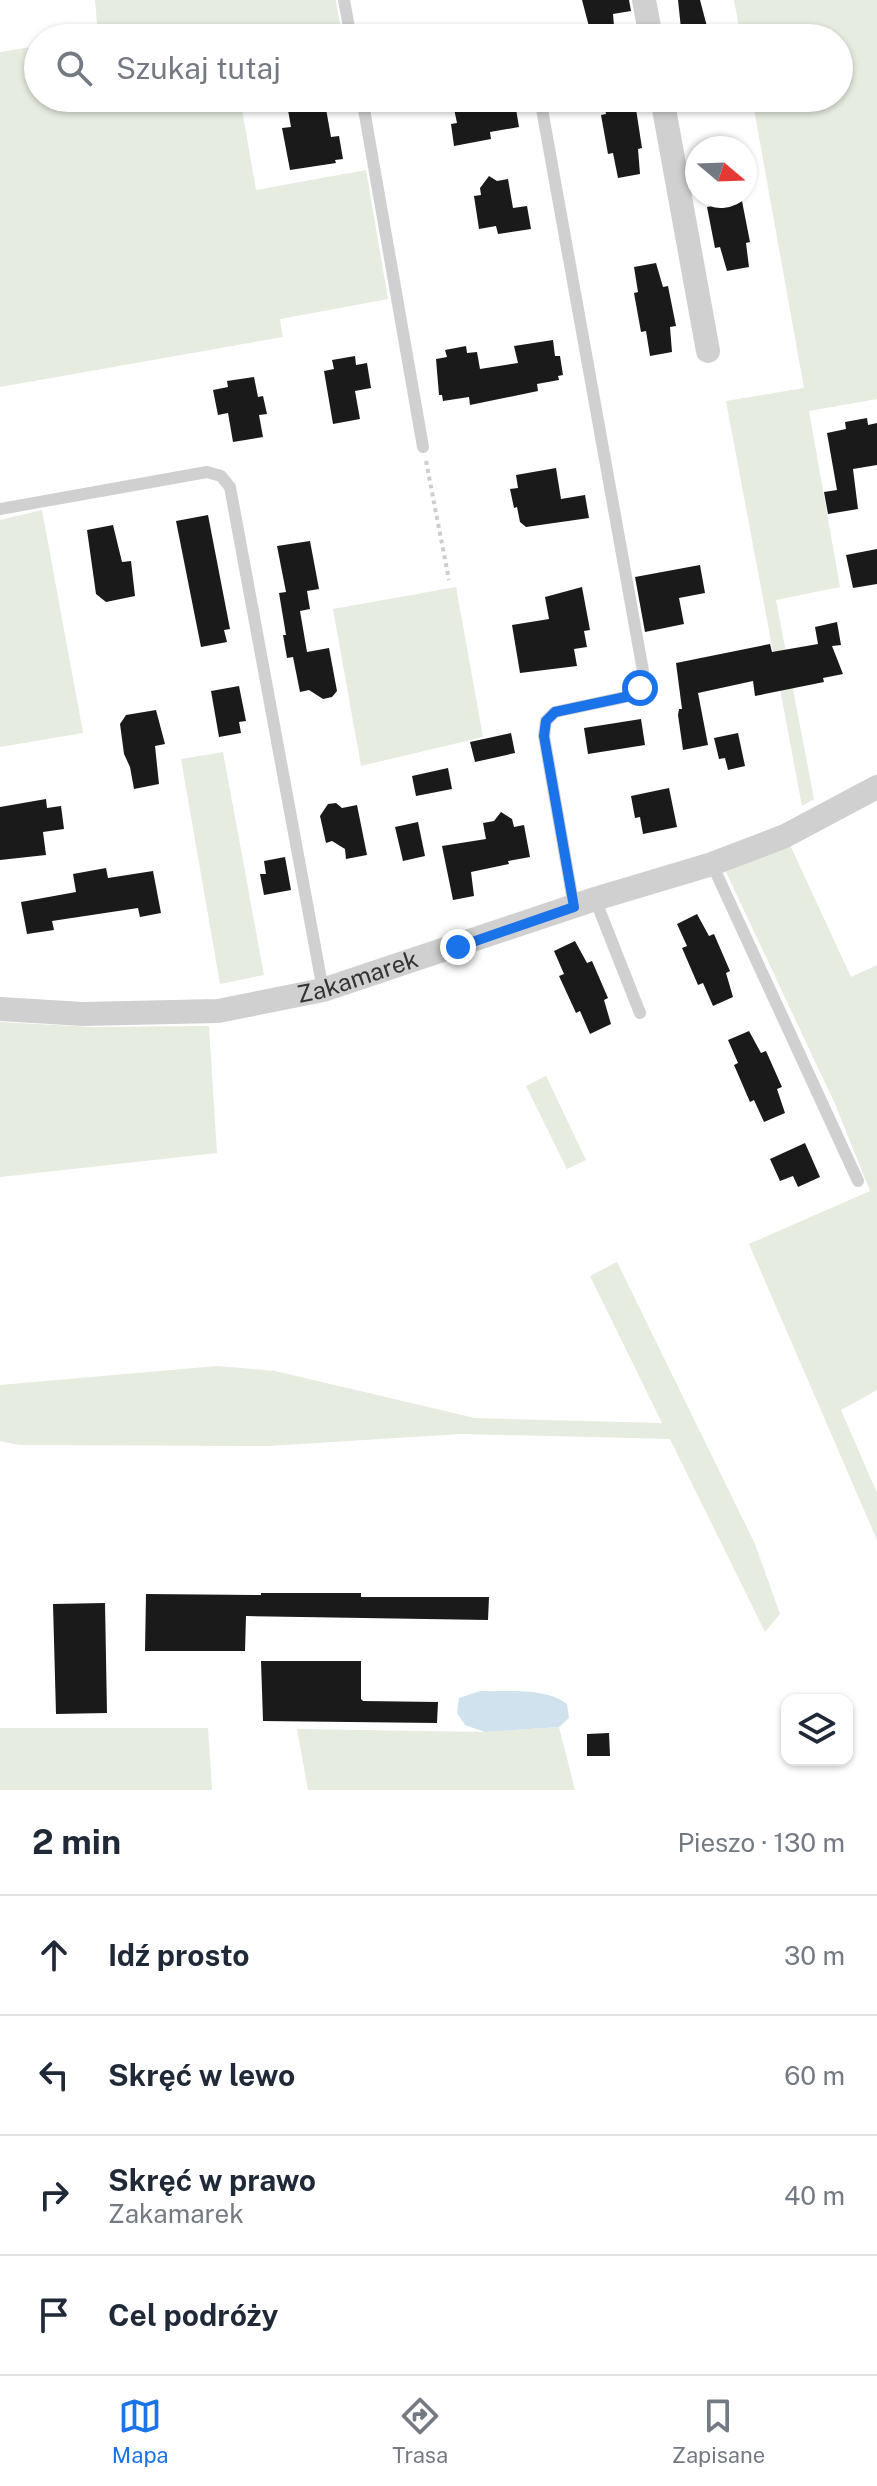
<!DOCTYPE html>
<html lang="pl">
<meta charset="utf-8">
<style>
body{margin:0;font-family:"Public Sans",sans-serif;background:#f6f6f7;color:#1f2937}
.controls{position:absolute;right:24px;bottom:24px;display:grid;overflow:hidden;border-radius:16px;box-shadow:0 2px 6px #0004}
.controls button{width:72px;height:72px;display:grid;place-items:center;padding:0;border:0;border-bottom:2px solid #e0e1e3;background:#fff;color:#1f2937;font:40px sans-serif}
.compass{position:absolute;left:685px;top:136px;width:72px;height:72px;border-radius:50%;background:#fff;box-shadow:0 2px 6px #0004;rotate:109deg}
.stop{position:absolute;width:24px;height:24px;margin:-18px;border:6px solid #1a73e8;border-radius:50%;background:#fff}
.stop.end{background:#1a73e8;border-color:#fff;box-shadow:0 2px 8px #0008}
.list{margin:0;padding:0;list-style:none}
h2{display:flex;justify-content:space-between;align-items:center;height:104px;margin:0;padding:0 32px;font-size:34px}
h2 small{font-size:26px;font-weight:400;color:#747a83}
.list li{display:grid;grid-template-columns:52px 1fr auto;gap:24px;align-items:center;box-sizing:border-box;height:120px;padding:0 32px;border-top:2px solid #e0e1e3}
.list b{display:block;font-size:30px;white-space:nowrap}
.list p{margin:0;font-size:26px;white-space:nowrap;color:#747a83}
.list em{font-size:26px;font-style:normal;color:#747a83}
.icon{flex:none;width:44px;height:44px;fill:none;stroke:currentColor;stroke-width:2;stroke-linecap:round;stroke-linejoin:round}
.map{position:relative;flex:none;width:877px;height:1790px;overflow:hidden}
.search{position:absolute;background:#fff;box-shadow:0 2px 6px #0004;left:24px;right:24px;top:24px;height:88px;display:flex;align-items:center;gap:20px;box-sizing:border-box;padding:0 28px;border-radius:44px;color:#747a83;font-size:30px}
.sheet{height:584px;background:#fff}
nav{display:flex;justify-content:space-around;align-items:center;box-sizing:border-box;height:112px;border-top:2px solid #e0e1e3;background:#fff;font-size:22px;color:#747a83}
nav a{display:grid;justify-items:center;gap:4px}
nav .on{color:#1a73e8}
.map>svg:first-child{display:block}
.green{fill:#e6ecdf}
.water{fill:#cfe2ee}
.building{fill:#1a1a1a}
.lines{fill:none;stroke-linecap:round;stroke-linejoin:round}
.path{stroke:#cdcdcd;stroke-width:4;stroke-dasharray:4 4;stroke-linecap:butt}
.service{stroke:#d0d0d0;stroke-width:12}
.minor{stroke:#d0d0d0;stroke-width:24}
.route{stroke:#1a73e8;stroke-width:10}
.labels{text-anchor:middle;stroke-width:8;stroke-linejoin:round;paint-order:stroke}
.street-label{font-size:24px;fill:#333;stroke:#fff}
</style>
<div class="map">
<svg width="877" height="1790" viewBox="0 0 877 1790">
<rect width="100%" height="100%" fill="#fff"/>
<!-- green -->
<g class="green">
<polygon points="95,0 336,0 342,38 83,38 98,35"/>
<polygon points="734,0 877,0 877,399 809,411 840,587 776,600 814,799 802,806 726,401 804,388 752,98 839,98 839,38 741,38"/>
<polygon points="38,46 38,98 240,98 256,190 366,170 388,299 280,319 283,337 0,387 0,52"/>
<polygon points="42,510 83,733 0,747 0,520"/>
<polygon points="456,587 483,737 361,766 333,609"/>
<polygon points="223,752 264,975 220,984 181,759"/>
<polygon points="790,845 851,977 877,965 877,1390 841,1410 877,1493 877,1540 749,1244 870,1191 835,1104 726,872"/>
<polygon points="0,1022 92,1027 209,1026 217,1153 0,1177"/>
<polygon points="546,1076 586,1160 567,1169 526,1086"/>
<polygon points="617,1262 755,1544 780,1614 765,1632 670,1439 461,1434 269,1446 19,1445 0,1441 0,1385 217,1366 275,1371 475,1418 662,1423 590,1276"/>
<polygon points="559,1727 575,1790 308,1790 297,1729 485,1732"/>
<polygon points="0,1728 208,1728 212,1790 0,1790"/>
</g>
<!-- water -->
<path class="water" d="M 480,1691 C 506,1692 545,1687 567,1704 L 569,1718 L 559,1727 L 485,1732 L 465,1725 L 457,1713 L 459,1698 Z"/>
<!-- building -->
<g class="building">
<polygon points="582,0 629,0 631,11 613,14 615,38 592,38"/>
<polygon points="678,0 700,0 710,38 682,38"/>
<polygon points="486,98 491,98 493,107 515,103 519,127 490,132 491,139 454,146 451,124 457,123 453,104"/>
<polygon points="603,98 628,98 631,110 636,109 642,148 638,149 640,174 618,178 613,153 608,154 601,115 606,114"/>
<polygon points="325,103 331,137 339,136 343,159 335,160 336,163 290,170 282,128 291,127 288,110"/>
<polygon points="489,176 497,181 508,179 513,208 527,206 531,229 498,234 496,226 479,229 474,196 481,195 480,188"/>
<polygon points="711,196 736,196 737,202 742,201 750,242 746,243 749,267 727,271 720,247 715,248 707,207 712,206"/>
<polygon points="656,263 663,287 668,286 676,326 670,327 672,352 650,356 646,331 641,332 634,293 638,292 634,267"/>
<polygon points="553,340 555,356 560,356 563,375 558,376 559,380 537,384 538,391 470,405 469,397 443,401 442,395 439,395 436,359 447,357 445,350 466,346 467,353 477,352 480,369 518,363 514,346"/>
<polygon points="355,356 356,365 367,363 371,388 355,391 360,419 333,424 324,371 334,369 332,360"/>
<polygon points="254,377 258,397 263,396 267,414 259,415 263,437 233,442 228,413 218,415 213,390 228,387 227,381"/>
<polygon points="867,418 868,425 877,423 877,465 853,469 858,509 828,514 824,492 837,490 827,433 846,429 845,422"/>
<polygon points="556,468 561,499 585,495 589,518 526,527 520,522 517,507 514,508 510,489 518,488 516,475"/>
<polygon points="208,515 230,629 224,630 227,642 201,647 176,521"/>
<polygon points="113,525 122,562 131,561 135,596 106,602 96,594 87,530"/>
<polygon points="310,541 319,589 307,591 310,609 300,611 307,652 329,648 337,691 332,697 323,699 309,690 300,692 293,657 287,658 283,635 286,635 279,593 286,592 277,546"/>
<polygon points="877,549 877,584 853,588 846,555"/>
<polygon points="700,565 705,593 679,598 684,624 645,632 635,577"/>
<polygon points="582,587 590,630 584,631 587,647 574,649 577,666 520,673 512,625 549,619 545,597"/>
<polygon points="837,622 841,645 832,646 843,674 823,678 824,682 755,696 753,681 698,693 708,745 683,750 678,715 679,709 682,709 676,663 770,644 772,652 818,644 815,627"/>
<polygon points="239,686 246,721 239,722 241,733 219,737 211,691"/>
<polygon points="156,710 165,744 155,746 159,784 134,789 130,767 124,754 120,724 126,715"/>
<polygon points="641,719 645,745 588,754 584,728"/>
<polygon points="511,733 515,753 475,762 470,742"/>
<polygon points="738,733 745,766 728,770 725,758 719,759 714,738"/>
<polygon points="448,768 452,789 416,796 412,776"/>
<polygon points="669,788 677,827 643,834 640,817 635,818 631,796"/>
<polygon points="46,799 47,808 61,806 64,829 43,832 46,855 0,860 0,807"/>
<polygon points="336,803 342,808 357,805 367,855 346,859 345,849 332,841 326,843 320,816 328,804"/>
<polygon points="501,812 512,819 514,827 524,825 530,857 508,861 509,864 471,872 474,896 453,900 442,846 486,839 483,823 494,821"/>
<polygon points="418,822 425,856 403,861 395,827"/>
<polygon points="285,857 291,890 264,895 260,874 266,874 264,861"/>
<polygon points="106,868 108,878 153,871 161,913 140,917 138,908 52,921 54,930 27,934 21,902 76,892 73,874"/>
<polygon points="697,914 709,936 714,934 730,971 726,973 733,997 713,1006 703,983 698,985 682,948 687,946 677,924"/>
<polygon points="575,941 587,963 592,961 608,998 604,1000 611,1024 590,1034 580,1011 576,1013 559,976 564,974 554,951"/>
<polygon points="749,1031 761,1053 766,1051 782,1087 777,1089 785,1113 764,1122 754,1100 750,1102 734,1065 738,1063 728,1040"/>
<polygon points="805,1143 820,1177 798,1187 793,1176 780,1181 770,1159"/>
<polygon points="261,1593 361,1593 361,1597 489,1597 488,1620 246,1616 245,1651 145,1651 146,1594 261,1595"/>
<polygon points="105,1603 107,1713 56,1714 53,1604"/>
<polygon points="261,1661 361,1661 361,1699 363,1701 438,1702 437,1723 263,1721"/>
<polygon points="609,1733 610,1756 587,1756 587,1734"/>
</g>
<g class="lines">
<!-- path -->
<polyline class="path" points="426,461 449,580"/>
<!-- service -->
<g class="service">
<polyline points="344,0 351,38"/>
<polyline points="362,98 423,447"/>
<polyline points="540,98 643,671 640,688 630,696 555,712 546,721 544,736 574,907"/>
<polyline points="0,509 207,472 221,476 230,487 323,990"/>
<polyline points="712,864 858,1181"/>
<polyline points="595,899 640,1013"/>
</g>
<!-- minor -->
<g class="minor">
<polyline points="644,0 651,38"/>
<polyline points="662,98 708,351"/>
<path id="s1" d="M 0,1009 L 83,1014 L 218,1011 L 323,990 L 595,899 L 712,864 L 785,836 L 877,787"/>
</g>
</g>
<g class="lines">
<!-- route -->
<polyline class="route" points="458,947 574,907 544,736 546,721 555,712 630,696 640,688"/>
</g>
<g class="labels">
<!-- street labels -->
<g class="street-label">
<text dy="8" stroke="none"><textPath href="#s1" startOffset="362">Zakamarek</textPath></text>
</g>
</g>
</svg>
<div class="controls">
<button><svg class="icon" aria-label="layers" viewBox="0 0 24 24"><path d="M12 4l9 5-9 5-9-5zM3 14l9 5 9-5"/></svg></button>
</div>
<svg class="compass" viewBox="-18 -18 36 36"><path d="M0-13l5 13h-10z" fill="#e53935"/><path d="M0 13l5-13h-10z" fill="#747a83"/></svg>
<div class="stop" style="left:640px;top:688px"></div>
<div class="stop end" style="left:458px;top:947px"></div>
<div class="search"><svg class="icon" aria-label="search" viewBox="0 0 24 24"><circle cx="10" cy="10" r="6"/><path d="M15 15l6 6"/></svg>Szukaj tutaj</div>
</div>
<section class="sheet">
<h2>2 min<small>Pieszo · 130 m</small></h2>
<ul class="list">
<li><svg class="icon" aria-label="ahead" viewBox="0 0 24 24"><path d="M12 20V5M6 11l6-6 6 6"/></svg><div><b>Idź prosto</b></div><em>30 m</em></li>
<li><svg class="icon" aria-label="left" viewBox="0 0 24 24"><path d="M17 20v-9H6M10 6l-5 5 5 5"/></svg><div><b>Skręć w lewo</b></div><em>60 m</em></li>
<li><svg class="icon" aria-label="right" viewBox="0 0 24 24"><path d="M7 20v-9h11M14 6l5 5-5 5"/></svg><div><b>Skręć w prawo</b><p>Zakamarek</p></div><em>40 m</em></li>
<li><svg class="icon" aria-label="arrive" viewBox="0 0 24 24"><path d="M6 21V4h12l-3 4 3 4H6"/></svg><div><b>Cel podróży</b></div></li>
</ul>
</section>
<nav>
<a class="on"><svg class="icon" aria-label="map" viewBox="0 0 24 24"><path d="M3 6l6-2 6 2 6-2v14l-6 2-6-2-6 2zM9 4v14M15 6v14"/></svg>Mapa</a>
<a><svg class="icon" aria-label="directions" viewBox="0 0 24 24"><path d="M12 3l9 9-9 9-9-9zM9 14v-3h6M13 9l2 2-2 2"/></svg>Trasa</a>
<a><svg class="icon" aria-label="saved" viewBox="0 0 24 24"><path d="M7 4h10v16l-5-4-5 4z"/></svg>Zapisane</a>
</nav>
